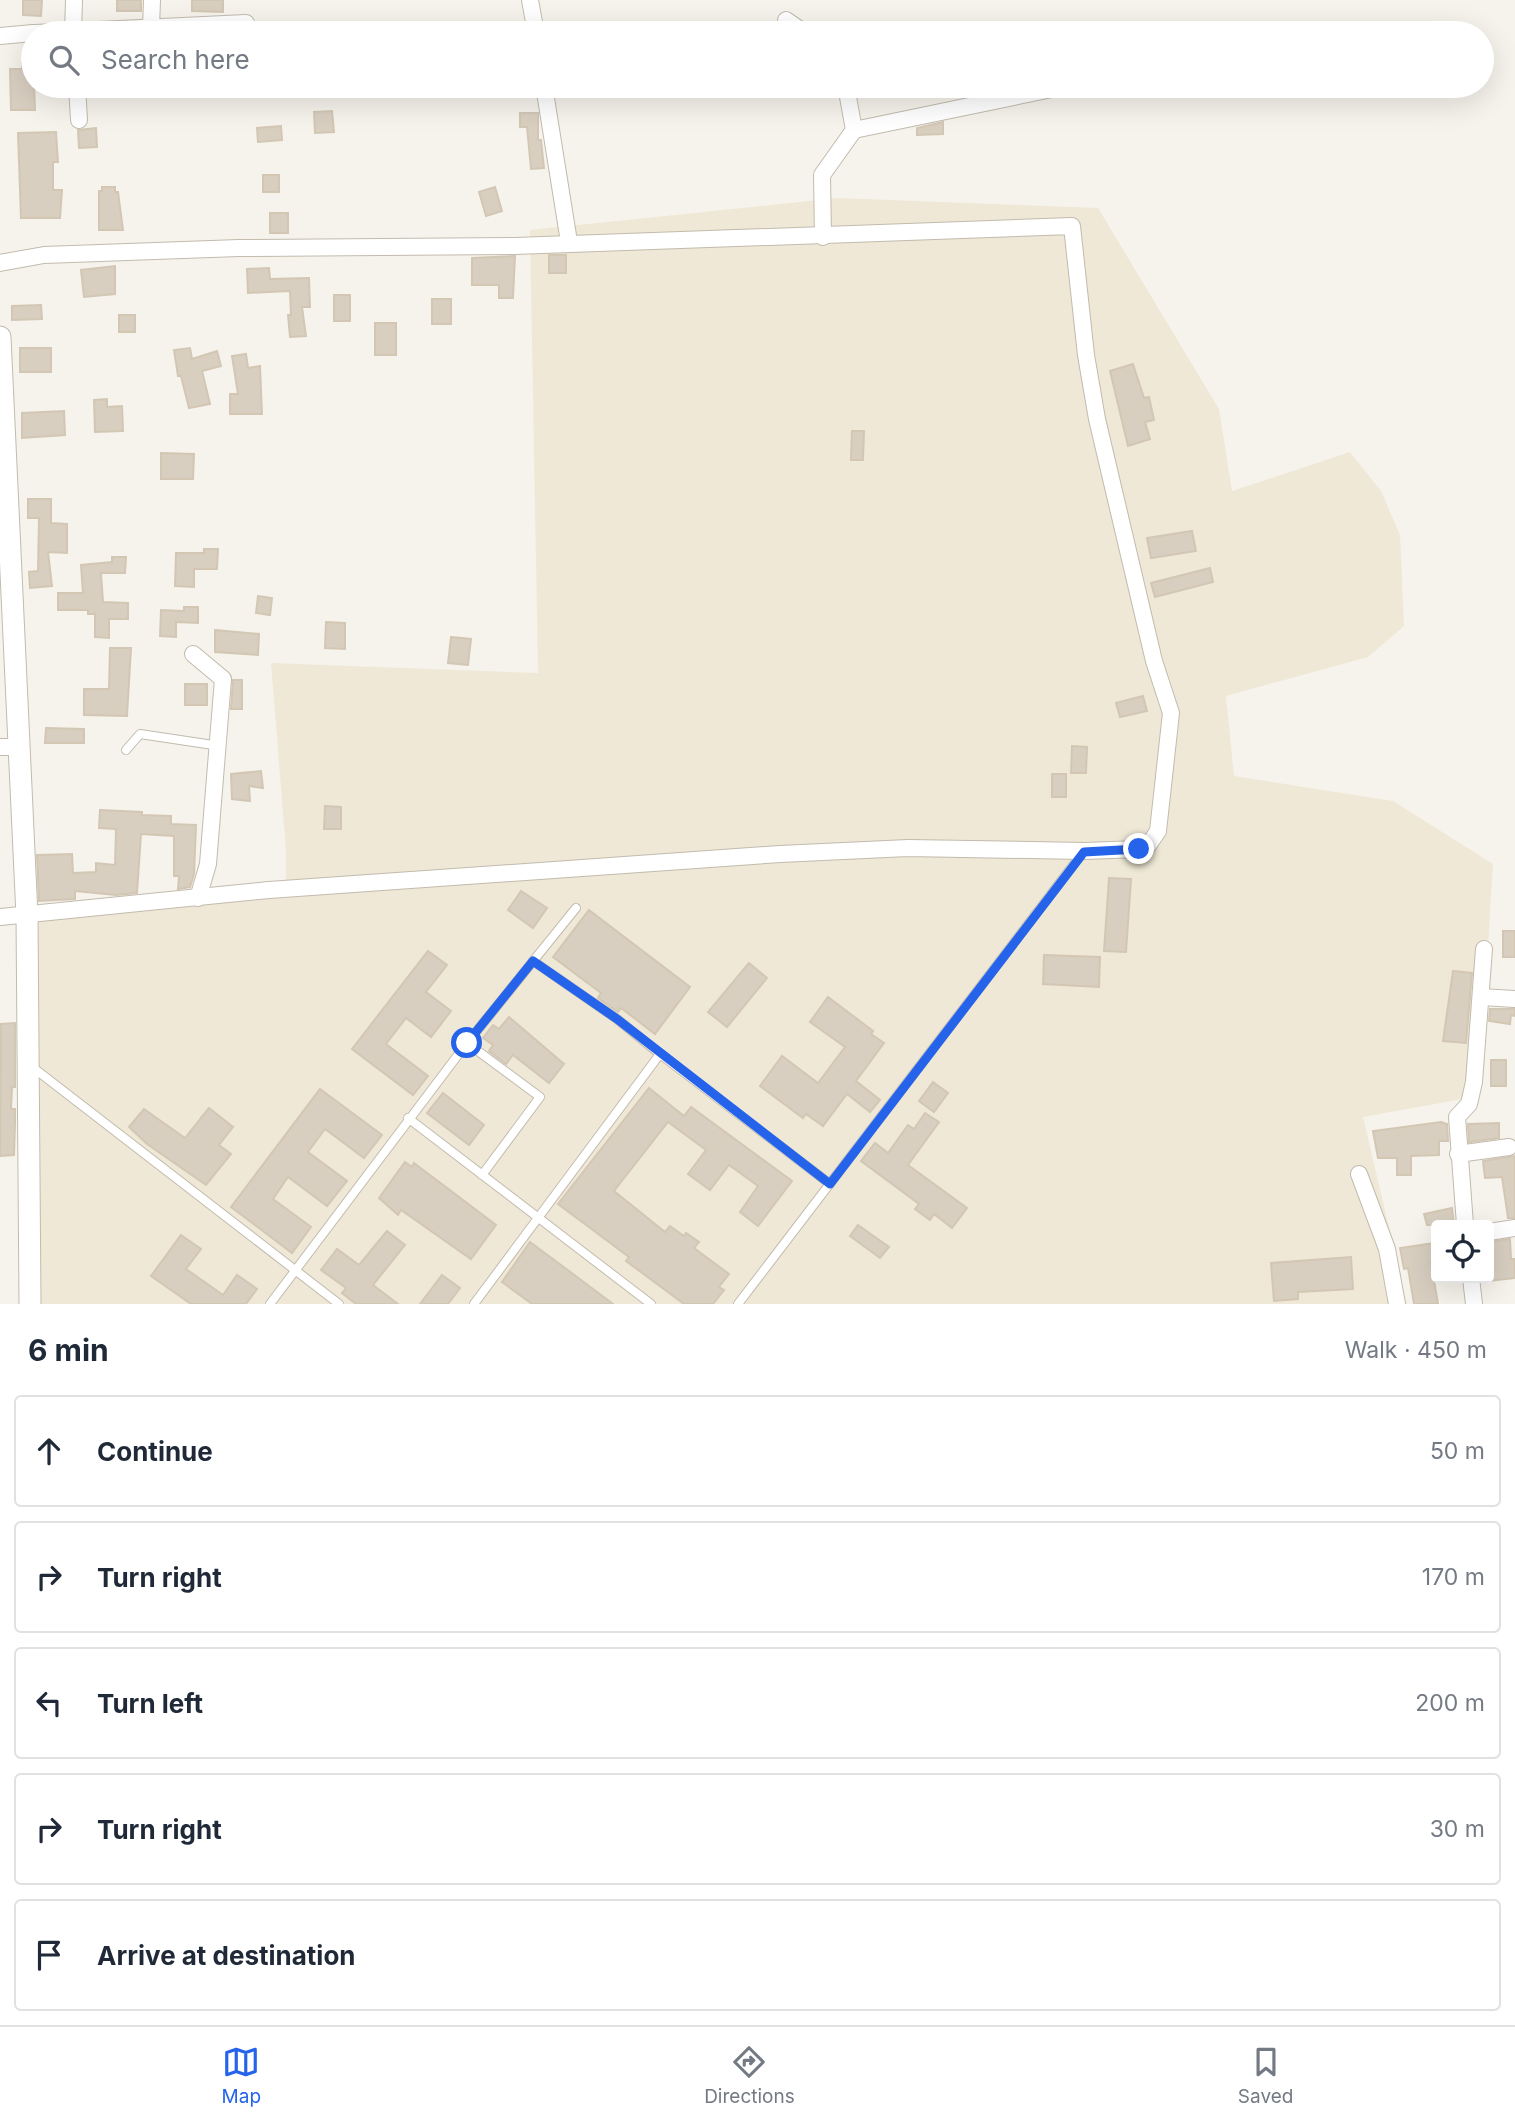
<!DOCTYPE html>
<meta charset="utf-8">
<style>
body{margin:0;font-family:Inter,sans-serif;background:#f6f6f7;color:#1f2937}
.controls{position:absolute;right:21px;bottom:21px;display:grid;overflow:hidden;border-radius:7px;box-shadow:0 7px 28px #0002}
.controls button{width:63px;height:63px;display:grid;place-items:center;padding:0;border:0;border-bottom:2px solid #e0e1e3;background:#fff;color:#1f2937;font:35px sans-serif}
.stop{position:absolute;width:21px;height:21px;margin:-16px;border:5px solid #2563eb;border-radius:50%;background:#fff}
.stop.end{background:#2563eb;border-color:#fff;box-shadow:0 2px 7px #0008}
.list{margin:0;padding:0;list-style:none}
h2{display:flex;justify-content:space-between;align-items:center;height:91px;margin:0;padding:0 28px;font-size:30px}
h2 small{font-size:23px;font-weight:400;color:#747a83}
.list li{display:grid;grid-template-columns:46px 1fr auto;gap:21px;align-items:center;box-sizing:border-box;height:112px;margin:0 14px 14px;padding:0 14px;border:2px solid #e0e1e3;border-radius:7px}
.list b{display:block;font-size:26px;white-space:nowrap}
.list em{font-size:23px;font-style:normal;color:#747a83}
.icon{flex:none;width:38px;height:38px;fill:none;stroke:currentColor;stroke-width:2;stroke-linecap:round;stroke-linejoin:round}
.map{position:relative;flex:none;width:1515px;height:1304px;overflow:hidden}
.search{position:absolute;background:#fff;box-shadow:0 7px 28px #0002;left:21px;right:21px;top:21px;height:77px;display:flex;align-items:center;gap:18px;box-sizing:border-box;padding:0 24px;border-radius:38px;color:#747a83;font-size:26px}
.sheet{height:721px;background:#fff}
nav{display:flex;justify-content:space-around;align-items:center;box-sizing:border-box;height:98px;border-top:2px solid #e0e1e3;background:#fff;font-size:19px;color:#747a83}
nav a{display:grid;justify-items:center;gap:4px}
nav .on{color:#2563eb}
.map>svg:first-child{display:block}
.education{fill:#efe8d6}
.building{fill:#d8cfc1;stroke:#d3c7b4;stroke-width:2}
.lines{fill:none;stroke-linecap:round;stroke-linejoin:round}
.service-casing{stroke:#c2bbae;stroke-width:10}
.minor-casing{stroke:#c2bbae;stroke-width:18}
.tertiary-casing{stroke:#c2bbae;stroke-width:23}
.service{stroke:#fff;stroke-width:8}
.minor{stroke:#fff;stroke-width:16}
.tertiary{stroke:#fff;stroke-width:21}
.route{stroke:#2563eb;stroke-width:9}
</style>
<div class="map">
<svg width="1515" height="1304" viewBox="0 0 1515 1304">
<rect width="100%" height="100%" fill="#f6f3ec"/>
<!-- education -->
<polygon class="education" points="838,198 1098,208 1219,409 1232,491 1350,452 1381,491 1400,535 1404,626 1368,657 1226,696 1234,776 1393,801 1493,864 1479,1096 1363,1117 1407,1304 40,1304 32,922 286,897 286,850 271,663 538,673 530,230"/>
<!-- building -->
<g class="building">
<polygon points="23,0 42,0 41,16 23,15"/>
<rect x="117" y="0" width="24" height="11"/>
<polygon points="192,0 223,0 223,12 192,11"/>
<polygon points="22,60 33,60 35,110 11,110 10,69 22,69"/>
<polygon points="332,111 334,132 315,133 314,112"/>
<polygon points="520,113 538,113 538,140 541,140 544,168 531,169 527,127 520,127"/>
<polygon points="943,122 943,134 917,135 917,128"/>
<polygon points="281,126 282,140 258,142 257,128"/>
<polygon points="96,128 97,147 79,148 78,130"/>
<polygon points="56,132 58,162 53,162 53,190 62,190 60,218 21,218 18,133"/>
<rect x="263" y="175" width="16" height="17"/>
<polygon points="102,187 115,187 115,192 118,192 123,230 99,230 99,191 102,191"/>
<polygon points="495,187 502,211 486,216 479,192"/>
<rect x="270" y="213" width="18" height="20"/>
<rect x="549" y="255" width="17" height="18"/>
<polygon points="515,256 513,298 499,298 499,285 472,285 472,258"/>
<polygon points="115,266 115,294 84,297 81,270"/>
<polygon points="269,268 270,279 309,278 310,307 302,307 306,336 290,337 288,315 291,315 290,291 248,293 247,269"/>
<rect x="334" y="295" width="16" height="26"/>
<rect x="432" y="299" width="19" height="25"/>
<polygon points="41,305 42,319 12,320 12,306"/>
<rect x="119" y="315" width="16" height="17"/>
<rect x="375" y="323" width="21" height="32"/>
<rect x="20" y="348" width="31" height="24"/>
<polygon points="190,348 192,359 217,351 221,366 202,371 210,404 189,408 181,376 178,376 174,350"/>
<polygon points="246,354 248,368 260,366 262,414 230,414 230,394 238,394 232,356"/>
<polygon points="1133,364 1144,398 1149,397 1154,420 1145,422 1150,439 1128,446 1110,371"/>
<polygon points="107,399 107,407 122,406 123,431 95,432 94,400"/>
<polygon points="64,411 65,435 22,438 22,413"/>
<polygon points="852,431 864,431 863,460 851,460"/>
<polygon points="161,453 194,454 193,479 161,479"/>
<polygon points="28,499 51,499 51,523 67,524 67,553 48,552 52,586 30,588 29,572 38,571 39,518 28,518"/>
<polygon points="1192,531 1196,551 1151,558 1147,538"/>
<polygon points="204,549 218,549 217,569 194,569 194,587 175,586 176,553 204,553"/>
<polygon points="112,557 126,557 125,573 101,573 103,602 128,603 128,619 109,619 109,638 95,637 95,614 88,614 88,610 58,610 58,593 83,593 81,565 112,562"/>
<polygon points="1210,568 1213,582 1155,597 1151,583"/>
<polygon points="258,596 272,598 270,615 256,613"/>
<polygon points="184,607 198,607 198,623 176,622 176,637 160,636 161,610 184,611"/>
<polygon points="326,622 345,623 345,649 325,648"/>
<polygon points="215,630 259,634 258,655 215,652"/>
<polygon points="451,637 471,639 468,665 448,663"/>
<polygon points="110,648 131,648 127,716 84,715 84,689 109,689"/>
<polygon points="233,680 242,680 242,709 231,709"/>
<rect x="185" y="684" width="22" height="21"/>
<polygon points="1143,696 1147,711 1120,717 1116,703"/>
<polygon points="46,728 84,729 84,743 45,743"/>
<polygon points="1072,746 1087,747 1086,773 1071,773"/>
<polygon points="261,771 263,788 249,786 250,801 232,799 231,774"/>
<rect x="1052" y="774" width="14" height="23"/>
<polygon points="325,806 341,807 341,829 324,829"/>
<polygon points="100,810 142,812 142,815 171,816 171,824 196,825 194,874 190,887 178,889 179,876 174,876 174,836 141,834 137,893 116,895 75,891 75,899 39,901 37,855 72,854 73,873 96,872 96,863 115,865 116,829 99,828"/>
<polygon points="1109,878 1131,879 1126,952 1104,951"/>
<polygon points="521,891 547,908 533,928 508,910"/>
<polygon points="589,910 690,987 655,1034 621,1008 618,1012 598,998 601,993 553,957"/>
<rect x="1503" y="931" width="12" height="26"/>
<polygon points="428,951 447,965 426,992 451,1011 431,1037 406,1018 386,1044 428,1076 413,1095 352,1049"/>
<polygon points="1044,955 1100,957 1099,987 1043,984"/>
<polygon points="749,963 767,978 727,1027 708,1012"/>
<polygon points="1453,971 1472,973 1466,1043 1443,1041"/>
<polygon points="828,997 873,1031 871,1034 884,1043 856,1081 880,1100 870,1112 847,1094 823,1126 806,1114 803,1118 760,1086 782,1056 818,1083 845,1047 810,1022"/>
<polygon points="1490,1009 1515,1009 1515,1016 1511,1015 1510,1024 1489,1021"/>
<polygon points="509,1017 564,1064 549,1083 513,1055 506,1064 489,1051 493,1045 483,1038 493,1025 499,1029"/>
<polygon points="15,1023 15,1087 12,1087 11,1109 15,1109 15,1123 14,1155 0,1156 1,1024"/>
<rect x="1491" y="1060" width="15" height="26"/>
<polygon points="933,1082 948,1093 934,1112 919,1101"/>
<polygon points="649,1088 684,1116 691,1107 792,1181 758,1226 740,1212 758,1186 729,1165 710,1190 688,1174 706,1150 668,1122 614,1191 665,1232 670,1226 684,1236 686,1233 699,1242 694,1248 729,1274 719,1287 724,1290 713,1304 684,1304 626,1261 629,1257 558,1204"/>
<polygon points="320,1089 382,1135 364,1158 325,1129 308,1152 347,1181 327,1206 288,1177 273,1199 311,1227 292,1253 231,1207"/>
<polygon points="443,1093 484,1125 469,1145 427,1113"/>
<polygon points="209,1108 233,1127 219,1145 231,1154 206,1185 147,1144 129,1127 144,1109 185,1138"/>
<polygon points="925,1113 939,1122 908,1165 967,1208 952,1228 934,1214 930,1220 915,1209 919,1204 861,1161 875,1143 888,1153 908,1125 914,1129"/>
<polygon points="1441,1122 1447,1124 1448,1141 1439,1141 1439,1155 1411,1156 1411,1175 1397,1175 1397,1158 1378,1158 1373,1131"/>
<polygon points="1499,1123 1499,1138 1469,1142 1468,1124"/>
<polygon points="1515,1156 1515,1218 1508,1218 1502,1177 1485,1178 1483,1161"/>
<polygon points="405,1162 412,1167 414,1163 496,1225 471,1259 401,1210 398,1215 379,1198"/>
<polygon points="1452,1208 1454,1225 1427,1225 1424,1214"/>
<polygon points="858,1225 889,1247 880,1258 850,1236"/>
<polygon points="387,1231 405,1245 373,1285 398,1304 356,1304 342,1293 346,1288 321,1270 337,1249 359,1265"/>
<polygon points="181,1235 201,1249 186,1269 223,1295 237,1275 257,1289 246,1304 191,1304 151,1276"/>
<polygon points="1510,1239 1511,1259 1515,1259 1515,1278 1489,1281 1489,1242"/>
<polygon points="530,1242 565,1268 613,1304 532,1304 502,1282"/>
<polygon points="1435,1243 1436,1261 1431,1262 1438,1304 1414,1304 1408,1268 1404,1269 1400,1248"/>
<polygon points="1351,1257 1353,1289 1298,1292 1298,1299 1274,1301 1271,1263"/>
<polygon points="442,1275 460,1288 448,1304 420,1304"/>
</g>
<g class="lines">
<!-- service casing -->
<g class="service-casing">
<g id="service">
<polyline points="126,750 140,734 220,746"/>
<polyline points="533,961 617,1019 660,1054"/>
<polyline points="467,1043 576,908"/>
<polyline points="31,1066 339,1304"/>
<polyline points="408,1118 651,1304"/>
<polyline points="270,1304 467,1043 540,1097 482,1175"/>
<polyline points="474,1304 660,1054 830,1184"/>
<polyline points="738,1304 1084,851"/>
</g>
</g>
<!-- minor casing -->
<g class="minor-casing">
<g id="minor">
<polyline points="530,0 536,33"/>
<polyline points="786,20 805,33"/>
<polyline points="151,28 152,0"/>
<polyline points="35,33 246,23"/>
<polyline points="73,33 74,0"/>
<polyline points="0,36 33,33"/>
<polyline points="77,86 79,120"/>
<polyline points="544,86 569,242"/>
<polyline points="854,130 1066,86"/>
<polyline points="823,237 822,175 854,130 846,86"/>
<polyline points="0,263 44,255 239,248 515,246 1072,226 1086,355 1097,419 1154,661 1171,713 1158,831 1147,847 1139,849 1084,851 908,848 780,854 269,890 0,917"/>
<polyline points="193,654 223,679 208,864 198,898"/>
<polyline points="0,747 21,747"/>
<polyline points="1481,997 1515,999"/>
<polyline points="1458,1154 1509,1147"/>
<polyline points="1359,1174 1387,1249 1397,1304"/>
<polyline points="1465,1225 1457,1117 1469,1104 1474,1082 1484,949"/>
<polyline points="1489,1232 1515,1228"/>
<polyline points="1471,1278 1474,1304"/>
</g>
</g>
<!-- tertiary casing -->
<g class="tertiary-casing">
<polyline id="tertiary" points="0,337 27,916 30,1304"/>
</g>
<!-- service -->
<use href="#service" class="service"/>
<!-- minor -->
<use href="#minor" class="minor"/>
<!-- tertiary -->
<use href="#tertiary" class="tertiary"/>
</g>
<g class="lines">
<!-- route -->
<polyline class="route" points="467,1043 533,961 617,1019 830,1184 1084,852 1139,849"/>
</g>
</svg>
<div class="controls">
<button><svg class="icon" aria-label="locate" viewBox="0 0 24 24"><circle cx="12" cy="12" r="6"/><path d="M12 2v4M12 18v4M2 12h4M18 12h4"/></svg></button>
</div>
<div class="stop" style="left:467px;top:1043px"></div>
<div class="stop end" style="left:1139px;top:849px"></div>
<div class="search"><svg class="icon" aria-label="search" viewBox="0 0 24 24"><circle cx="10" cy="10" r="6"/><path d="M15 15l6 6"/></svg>Search here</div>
</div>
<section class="sheet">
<h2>6 min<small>Walk · 450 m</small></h2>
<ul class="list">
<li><svg class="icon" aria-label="ahead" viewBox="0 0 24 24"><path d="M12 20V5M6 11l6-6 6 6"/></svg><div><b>Continue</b></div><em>50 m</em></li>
<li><svg class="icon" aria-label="right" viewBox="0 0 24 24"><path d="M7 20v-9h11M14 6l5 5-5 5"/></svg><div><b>Turn right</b></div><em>170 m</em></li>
<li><svg class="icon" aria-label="left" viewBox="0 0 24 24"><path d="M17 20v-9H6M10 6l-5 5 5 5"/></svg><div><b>Turn left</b></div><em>200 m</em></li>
<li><svg class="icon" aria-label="right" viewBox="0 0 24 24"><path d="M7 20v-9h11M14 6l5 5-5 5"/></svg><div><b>Turn right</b></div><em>30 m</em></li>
<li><svg class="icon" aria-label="arrive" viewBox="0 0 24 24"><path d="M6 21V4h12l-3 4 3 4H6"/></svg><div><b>Arrive at destination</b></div></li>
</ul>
</section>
<nav>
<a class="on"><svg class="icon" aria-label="map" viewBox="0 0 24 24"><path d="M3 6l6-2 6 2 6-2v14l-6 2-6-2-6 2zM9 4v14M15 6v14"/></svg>Map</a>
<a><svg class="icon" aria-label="directions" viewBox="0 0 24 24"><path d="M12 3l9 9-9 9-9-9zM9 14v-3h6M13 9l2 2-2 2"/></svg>Directions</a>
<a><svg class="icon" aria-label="saved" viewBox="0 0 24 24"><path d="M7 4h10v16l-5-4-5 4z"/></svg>Saved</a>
</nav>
